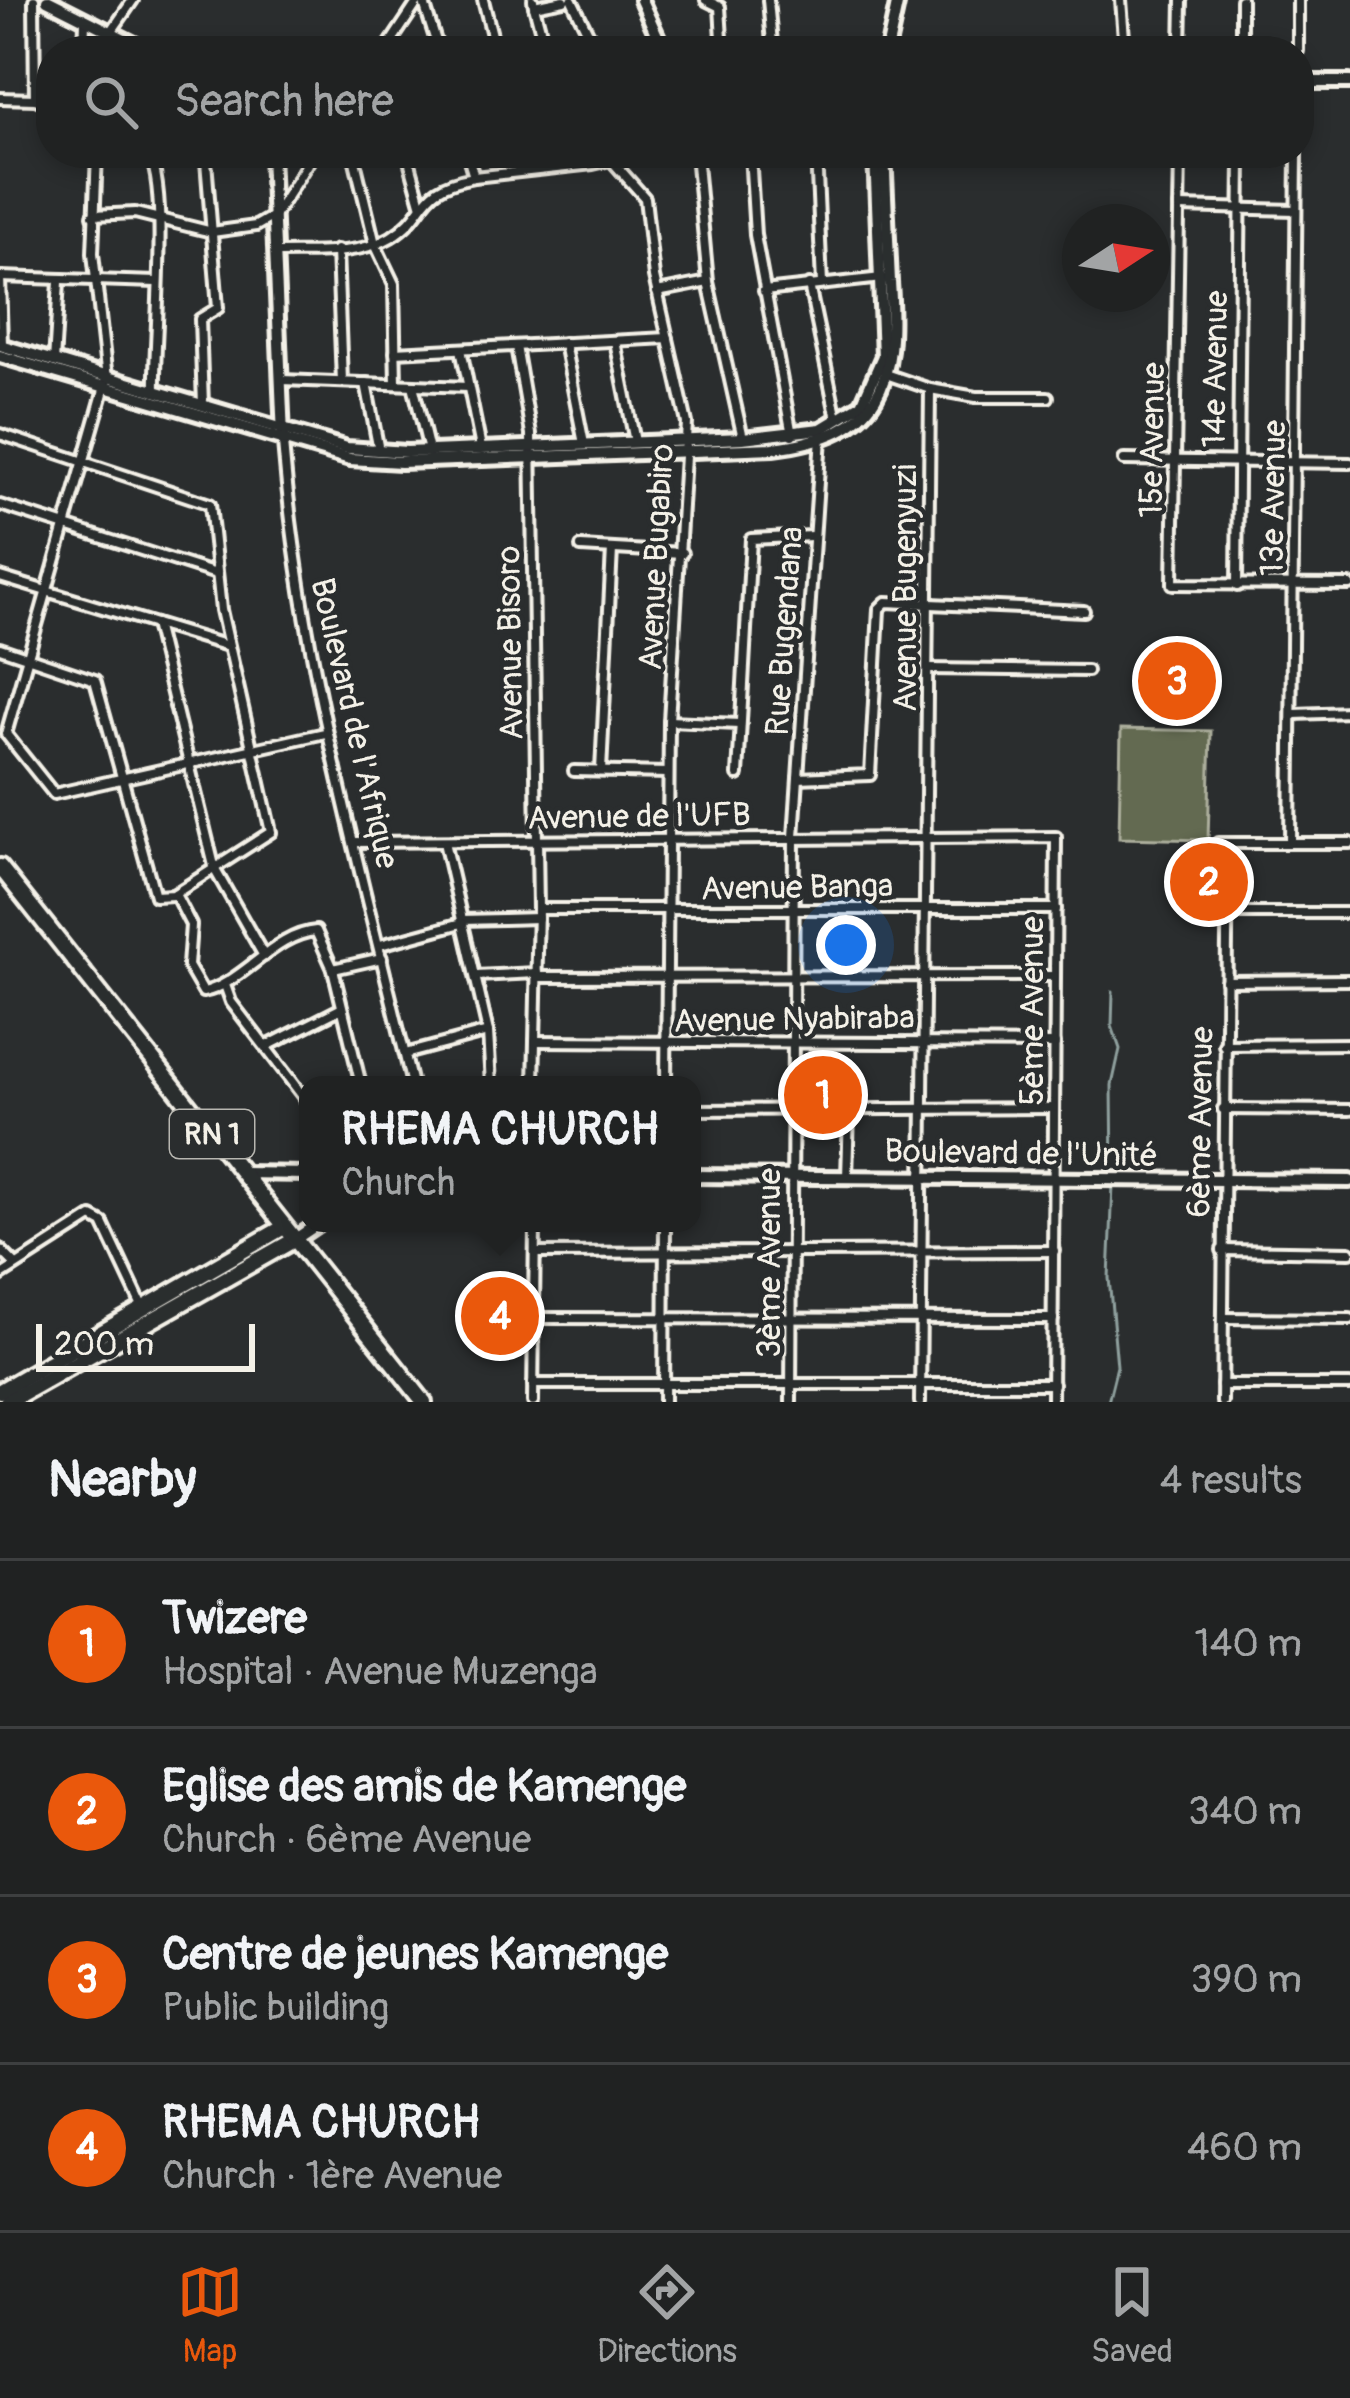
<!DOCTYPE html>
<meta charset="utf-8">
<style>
body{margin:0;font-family:Pangolin,sans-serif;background:#282a2a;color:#f1f3f6}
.compass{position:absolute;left:1062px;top:204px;width:108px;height:108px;border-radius:50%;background:#202222;box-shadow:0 6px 18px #0003;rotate:78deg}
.scale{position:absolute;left:36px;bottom:30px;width:219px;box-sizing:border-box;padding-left:12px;border:6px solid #f4f1e8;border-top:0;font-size:33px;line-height:42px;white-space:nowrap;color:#f4f1e8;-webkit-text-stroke:9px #2a2d2e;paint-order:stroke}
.you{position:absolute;left:846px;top:945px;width:42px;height:42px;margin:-30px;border:9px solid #fff;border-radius:50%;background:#1a73e8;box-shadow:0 0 0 18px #1a73e833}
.badge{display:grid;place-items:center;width:78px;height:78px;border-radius:50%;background:#ea580c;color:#fff;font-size:39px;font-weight:700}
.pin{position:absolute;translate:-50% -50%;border:6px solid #fff;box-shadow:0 3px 12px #0006}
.popup{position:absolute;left:299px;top:1076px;width:402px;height:156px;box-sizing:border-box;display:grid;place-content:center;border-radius:24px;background:#202222;filter:drop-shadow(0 3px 9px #0005);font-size:39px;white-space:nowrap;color:#a2a4a5}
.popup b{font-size:45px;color:#f1f3f6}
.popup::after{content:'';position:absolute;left:50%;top:100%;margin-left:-24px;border:24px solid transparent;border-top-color:#202222}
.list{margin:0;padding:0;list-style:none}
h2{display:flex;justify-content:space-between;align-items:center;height:156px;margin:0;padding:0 48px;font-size:51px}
h2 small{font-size:39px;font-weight:400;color:#a2a4a5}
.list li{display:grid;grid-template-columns:78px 1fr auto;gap:36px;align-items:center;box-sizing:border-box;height:168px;padding:0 48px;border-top:3px solid #3d3f40}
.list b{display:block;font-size:45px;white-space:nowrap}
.list p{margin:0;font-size:39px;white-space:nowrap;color:#a2a4a5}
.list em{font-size:39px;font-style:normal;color:#a2a4a5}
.icon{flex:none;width:66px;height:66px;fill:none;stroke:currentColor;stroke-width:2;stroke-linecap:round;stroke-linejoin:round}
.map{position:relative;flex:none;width:1350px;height:1402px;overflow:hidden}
.search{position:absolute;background:#202222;box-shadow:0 6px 18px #0003;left:36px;right:36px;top:36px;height:132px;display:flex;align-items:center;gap:30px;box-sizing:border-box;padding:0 42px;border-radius:48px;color:#a2a4a5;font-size:45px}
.sheet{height:828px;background:#202222}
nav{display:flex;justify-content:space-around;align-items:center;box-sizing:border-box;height:168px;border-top:3px solid #3d3f40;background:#202222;font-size:33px;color:#a2a4a5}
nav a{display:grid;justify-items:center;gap:6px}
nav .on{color:#ea580c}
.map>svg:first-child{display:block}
.green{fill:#636b51;stroke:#acae9c;stroke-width:3}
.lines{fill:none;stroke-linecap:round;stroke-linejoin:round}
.stream{stroke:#8fa09e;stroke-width:3}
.minor-casing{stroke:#f4f1e8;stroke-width:16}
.tertiary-casing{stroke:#f4f1e8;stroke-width:20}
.primary-casing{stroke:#f4f1e8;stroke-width:22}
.trunk-casing{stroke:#f4f1e8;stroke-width:22}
.minor{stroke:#2a2d2e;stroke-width:8}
.tertiary{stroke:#2a2d2e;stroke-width:10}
.primary{stroke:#2a2d2e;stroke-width:14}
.trunk{stroke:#2a2d2e;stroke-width:14}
.labels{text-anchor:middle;stroke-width:9;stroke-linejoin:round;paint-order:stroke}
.shield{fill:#2a2d2e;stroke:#b7b6b0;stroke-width:3}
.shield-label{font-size:30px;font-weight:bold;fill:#f4f1e8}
.street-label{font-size:33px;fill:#f4f1e8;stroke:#2a2d2e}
</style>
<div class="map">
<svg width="1350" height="1402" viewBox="0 0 1350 1402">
<rect width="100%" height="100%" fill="#2a2d2e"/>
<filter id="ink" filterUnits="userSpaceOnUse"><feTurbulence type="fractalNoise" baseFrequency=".00833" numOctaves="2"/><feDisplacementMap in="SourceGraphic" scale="24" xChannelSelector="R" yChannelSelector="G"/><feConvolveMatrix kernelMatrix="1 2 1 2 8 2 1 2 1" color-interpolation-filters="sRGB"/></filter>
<g filter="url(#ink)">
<!-- green -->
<polygon class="green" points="1121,729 1211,731 1208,840 1119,838"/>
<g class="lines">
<!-- stream -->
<g class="stream">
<polyline points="543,845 543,904"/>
<polyline points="540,970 543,914"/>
<polyline points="1113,991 1112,1026 1120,1049 1112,1085 1113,1175"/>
<polyline points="1108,1402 1117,1366 1109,1278 1113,1185"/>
</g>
<!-- minor casing -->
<g class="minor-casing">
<g id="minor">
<polyline points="34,0 35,99 51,105"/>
<polyline points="423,0 439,51"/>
<polyline points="483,0 496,51"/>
<polyline points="533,0 534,6 564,0"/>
<polyline points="572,0 597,51"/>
<polyline points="1121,0 1125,51"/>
<polyline points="1241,0 1241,51"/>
<polyline points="534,6 546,51"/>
<polyline points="111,32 133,0"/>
<polyline points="84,51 85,21"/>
<polyline points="385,51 419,0"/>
<polyline points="529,51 545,47"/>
<polyline points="701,51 722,39 720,7 706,0"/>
<polyline points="751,51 772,43 768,0"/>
<polyline points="1181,51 1182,0"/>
<polyline points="1298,51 1298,0"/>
<polyline points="0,98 35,99"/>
<polyline points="97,153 93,253 107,379 6,734 54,794 325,733"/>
<path d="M 147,153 C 171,179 153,345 155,392"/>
<polyline points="353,153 375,244 394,284 396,384"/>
<polyline points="407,153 421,203"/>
<polyline points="467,153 474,177 593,164 641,153"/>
<polyline points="605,153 645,198 654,277 687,423 669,721 666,1085"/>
<polyline points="696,153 708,282 743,438"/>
<polyline points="750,153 755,235 792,435"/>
<polyline points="816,153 822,284"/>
<polyline points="1180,153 1173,584 1350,585"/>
<polyline points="154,160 200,154 206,161 218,308 200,319 203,405"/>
<polyline points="1179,207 1296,210"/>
<polyline points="93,215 135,213 212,232 256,226 275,215 314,153"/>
<polyline points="337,250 342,382"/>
<path d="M 277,253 C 312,252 360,256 391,237 C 432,211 414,188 474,177"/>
<polyline points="0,277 157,282"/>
<polyline points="0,277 2,345"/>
<polyline points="809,285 837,419"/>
<polyline points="764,291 882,278"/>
<polyline points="657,292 708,282"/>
<polyline points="615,341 635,442"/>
<polyline points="564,343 584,444"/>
<polyline points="516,346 531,434 538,909 534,1085"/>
<polyline points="461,349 481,448"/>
<polyline points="395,352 668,338"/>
<polyline points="54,362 59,282"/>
<polyline points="886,374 930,389 920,1402"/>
<polyline points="282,380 468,387"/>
<polyline points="366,383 379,451"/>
<polyline points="413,385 429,451"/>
<polyline points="930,389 976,397 1048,397"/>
<polyline points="0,434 210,504 221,610 271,832 173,895 155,896 95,680 0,648"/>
<path d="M 283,443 C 301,666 361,868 412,1085"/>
<polyline points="1124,460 1350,463"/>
<polyline points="0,505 216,574"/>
<polyline points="581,547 682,553"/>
<polyline points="0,577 228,646"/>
<polyline points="1237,586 1241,153"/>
<polyline points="155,624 215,870 264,956"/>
<polyline points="928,669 1087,671"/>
<polyline points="1295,714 1350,712"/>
<polyline points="669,721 739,724"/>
<polyline points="574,771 668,773"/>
<polyline points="601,771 612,549"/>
<polyline points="738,775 751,539 812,536"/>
<polyline points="798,778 870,775 879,609 886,602 1084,611"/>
<polyline points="354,842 1056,837 1052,1402"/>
<polyline points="444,842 488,1032 491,1085"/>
<polyline points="1218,843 1350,843"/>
<polyline points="1290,843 1297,153"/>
<path d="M 175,894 L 191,925 L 188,966 L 203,992 C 241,985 274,934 316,931 L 333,969 L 361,1085"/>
<polyline points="538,909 1056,909"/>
<polyline points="1227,913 1350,913"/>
<polyline points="462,920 538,918"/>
<polyline points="380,945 462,923"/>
<polyline points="333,969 382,958"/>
<polyline points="476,976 537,973"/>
<polyline points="537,977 1055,976"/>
<polyline points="1226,981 1350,980"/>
<polyline points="225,985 231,1002 308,1103"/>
<polyline points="535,1041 1055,1044"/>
<polyline points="1224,1045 1350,1044"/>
<polyline points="267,1046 342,1008"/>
<polyline points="405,1054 488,1032"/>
<polyline points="1223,1109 1350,1110"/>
<polyline points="692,1110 1054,1108"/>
<polyline points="847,1177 849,1112"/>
<polyline points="0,1249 14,1263"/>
<polyline points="1222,1250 1350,1252"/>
<polyline points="535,1253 1054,1251"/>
<polyline points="0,1276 92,1217 103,1223 143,1308"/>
<polyline points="534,1318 1053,1319"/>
<polyline points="1223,1318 1350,1319"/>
<polyline points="533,1384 1053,1384"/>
<polyline points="1222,1385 1350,1385"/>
<polyline points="533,1402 535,1223"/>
<polyline points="664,1402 665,1223"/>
<polyline points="791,1402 794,837 821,437"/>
<polyline points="1222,1402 1228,843"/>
</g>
</g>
<!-- tertiary casing -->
<g class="tertiary-casing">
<g id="tertiary">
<polyline points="47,0 148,51"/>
<polyline points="641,0 664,51"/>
<polyline points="887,51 898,0"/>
<polyline points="1299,82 1350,82"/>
<polyline points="271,153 283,437"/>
<polyline points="0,345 347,448 407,452 743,438 821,429 862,404 883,356 875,153"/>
<path d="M 0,356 L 350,459 L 401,462 L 773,448 C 883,435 897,383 890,282 C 888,239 886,196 884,153"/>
<polyline points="243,1173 308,1174"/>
<polyline points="692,1176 1350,1181"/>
<polyline points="294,1240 319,1223"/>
</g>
</g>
<!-- primary casing -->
<g class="primary-casing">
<g id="primary">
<polyline points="0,1391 284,1227"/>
<polyline points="7,1402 294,1240"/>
</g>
</g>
<!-- trunk casing -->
<g class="trunk-casing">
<polyline id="trunk" points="0,867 424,1402"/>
</g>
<!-- minor -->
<use href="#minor" class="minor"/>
<!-- tertiary -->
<use href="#tertiary" class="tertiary"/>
<!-- primary -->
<use href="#primary" class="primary"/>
<!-- trunk -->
<use href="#trunk" class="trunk"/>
</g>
</g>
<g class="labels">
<!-- shield labels -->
<rect class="shield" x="170" y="1110" width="84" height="48" rx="9"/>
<g class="shield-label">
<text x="212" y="1144">RN 1</text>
</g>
<!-- street labels -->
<g class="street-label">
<text transform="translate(1214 369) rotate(-89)" y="12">14e Avenue</text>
<text transform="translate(1151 440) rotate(-89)" y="12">15e Avenue</text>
<text transform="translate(1272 498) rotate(-89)" y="12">13e Avenue</text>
<text transform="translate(655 557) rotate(-87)" y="12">Avenue Bugabiro</text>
<text transform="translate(904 588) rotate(-90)" y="12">Avenue Bugenyuzi</text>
<text transform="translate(783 631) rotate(-86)" y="12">Rue Bugendana</text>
<text transform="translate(509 643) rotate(-91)" y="12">Avenue Bisoro</text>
<text transform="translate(356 723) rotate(77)" y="12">Boulevard de l'Afrique</text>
<text transform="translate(639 815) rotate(-1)" y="12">Avenue de l'UFB</text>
<text transform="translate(797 886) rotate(-1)" y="12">Avenue Banga</text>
<text transform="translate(1031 1011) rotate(-90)" y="12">5ème Avenue</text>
<text transform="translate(794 1018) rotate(-1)" y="12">Avenue Nyabiraba</text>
<text transform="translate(1199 1122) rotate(-89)" y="12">6ème Avenue</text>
<text transform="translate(1021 1152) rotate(1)" y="12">Boulevard de l'Unité</text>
<text transform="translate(768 1263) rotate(-90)" y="12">3ème Avenue</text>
</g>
</g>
</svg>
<svg class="compass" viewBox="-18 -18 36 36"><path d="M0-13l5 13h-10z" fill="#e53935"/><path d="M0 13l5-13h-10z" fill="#a2a4a5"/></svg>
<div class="scale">200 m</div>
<div class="you"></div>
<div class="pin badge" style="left:823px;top:1095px">1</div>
<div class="pin badge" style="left:1209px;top:882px">2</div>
<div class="pin badge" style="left:1177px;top:681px">3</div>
<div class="pin badge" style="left:500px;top:1316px">4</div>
<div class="popup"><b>RHEMA CHURCH</b>Church</div>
<div class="search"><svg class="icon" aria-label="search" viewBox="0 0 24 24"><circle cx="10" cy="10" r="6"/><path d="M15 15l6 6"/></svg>Search here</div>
</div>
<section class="sheet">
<h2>Nearby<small>4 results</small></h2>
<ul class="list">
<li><span class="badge">1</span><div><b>Twizere</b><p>Hospital · Avenue Muzenga</p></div><em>140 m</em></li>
<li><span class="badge">2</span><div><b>Eglise des amis de Kamenge</b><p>Church · 6ème Avenue</p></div><em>340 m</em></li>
<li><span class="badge">3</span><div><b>Centre de jeunes Kamenge</b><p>Public building</p></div><em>390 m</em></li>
<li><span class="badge">4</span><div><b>RHEMA CHURCH</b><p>Church · 1ère Avenue</p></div><em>460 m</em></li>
</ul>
</section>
<nav>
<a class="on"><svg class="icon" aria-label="map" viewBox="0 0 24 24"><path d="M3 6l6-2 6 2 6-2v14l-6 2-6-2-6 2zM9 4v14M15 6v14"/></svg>Map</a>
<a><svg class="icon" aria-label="directions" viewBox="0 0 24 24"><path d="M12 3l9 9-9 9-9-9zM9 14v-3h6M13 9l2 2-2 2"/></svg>Directions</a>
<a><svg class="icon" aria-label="saved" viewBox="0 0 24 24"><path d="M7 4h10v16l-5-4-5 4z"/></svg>Saved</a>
</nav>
